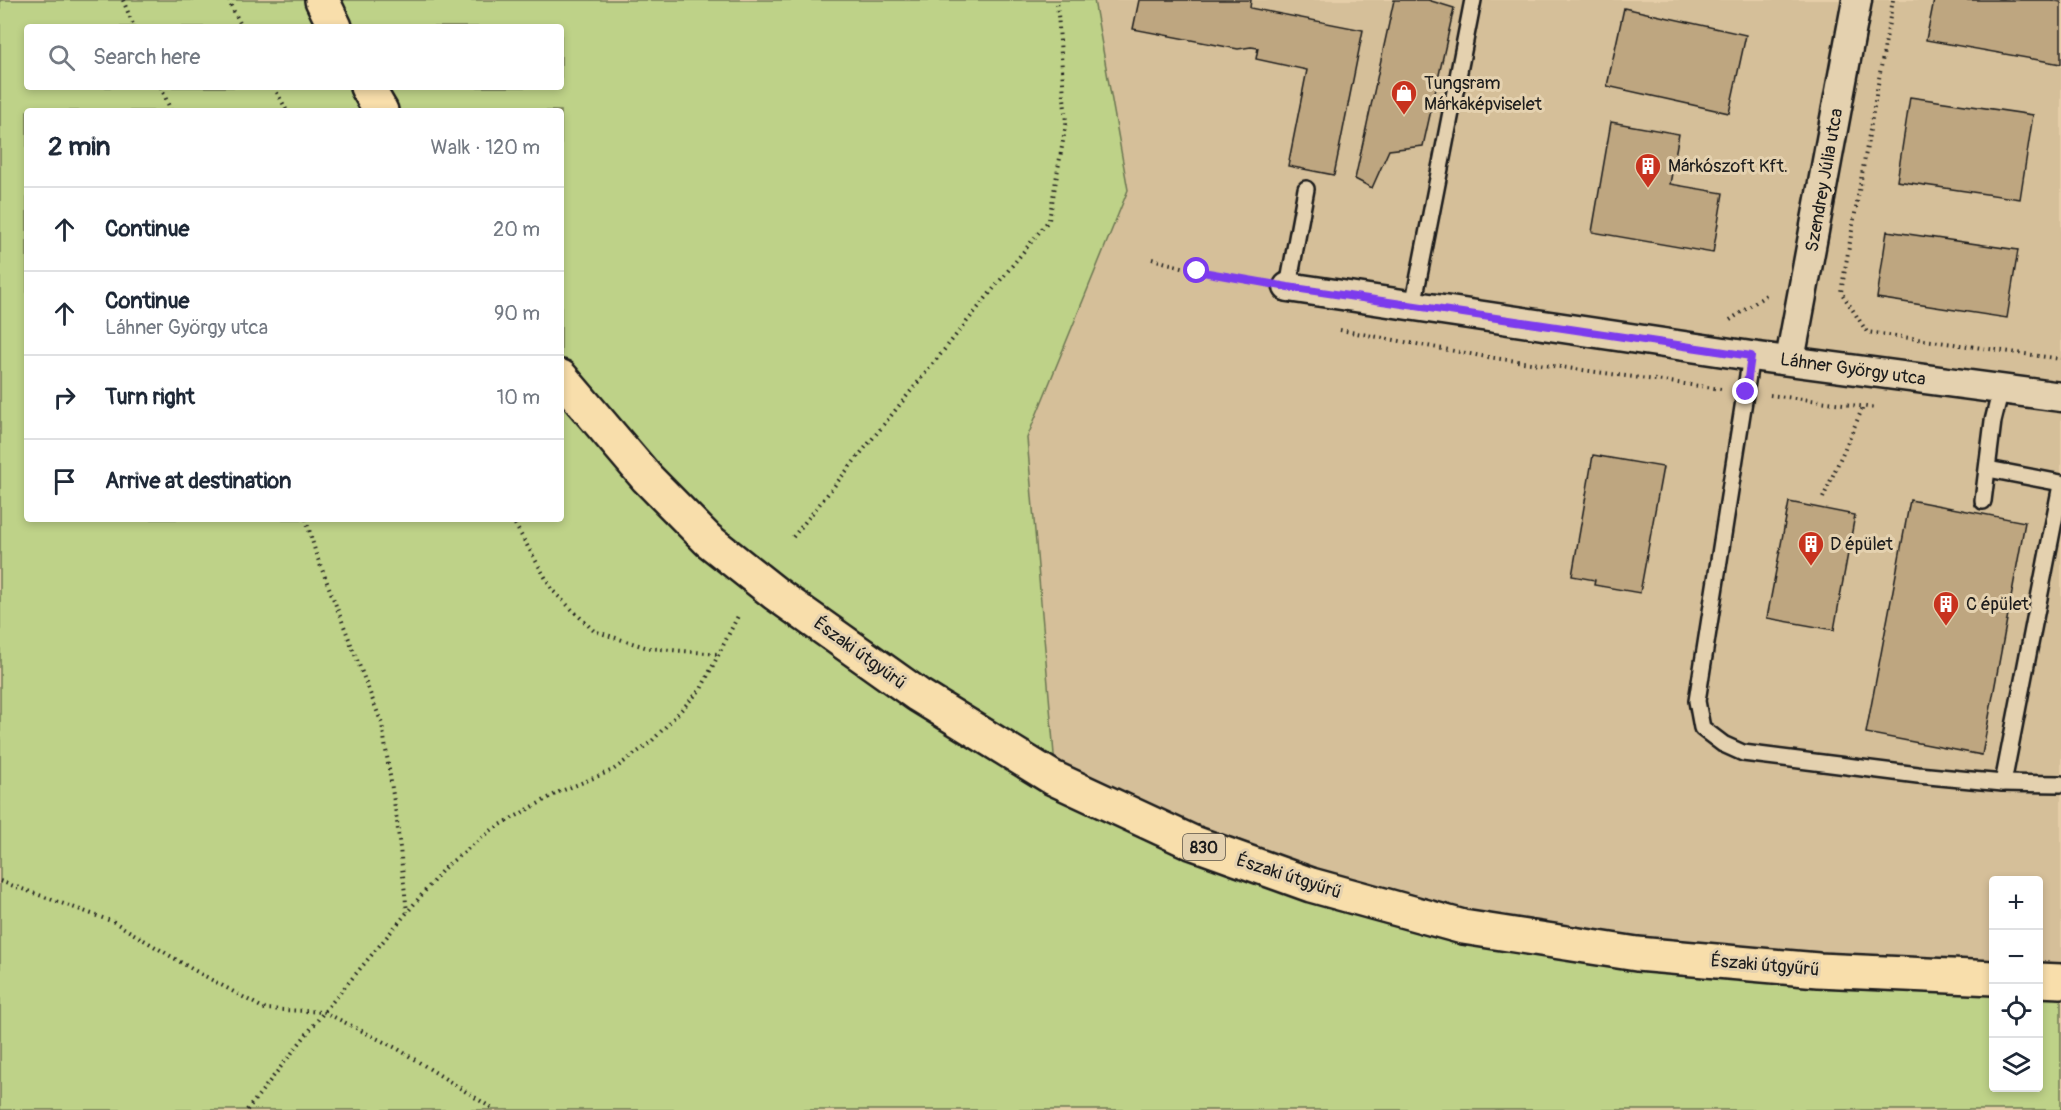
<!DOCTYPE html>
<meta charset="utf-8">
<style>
body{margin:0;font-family:Pangolin,sans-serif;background:#f2f2f3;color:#1f2937}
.controls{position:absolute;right:18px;bottom:18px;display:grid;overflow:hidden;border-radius:6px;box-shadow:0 3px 9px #0003}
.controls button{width:54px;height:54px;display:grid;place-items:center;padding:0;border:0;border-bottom:2px solid #e0e1e3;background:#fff;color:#1f2937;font:30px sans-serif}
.stop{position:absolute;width:18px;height:18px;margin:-14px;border:4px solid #7c3aed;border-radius:50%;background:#fff}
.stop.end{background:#7c3aed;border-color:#fff;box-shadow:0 2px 6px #0008}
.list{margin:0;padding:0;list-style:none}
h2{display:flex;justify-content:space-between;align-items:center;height:78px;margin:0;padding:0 24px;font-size:26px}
h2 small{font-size:20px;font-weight:400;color:#747a83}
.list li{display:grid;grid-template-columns:39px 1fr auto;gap:18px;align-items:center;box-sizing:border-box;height:84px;padding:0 24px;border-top:2px solid #e0e1e3}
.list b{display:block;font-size:22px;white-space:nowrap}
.list p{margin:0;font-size:20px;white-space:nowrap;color:#747a83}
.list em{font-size:20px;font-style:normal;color:#747a83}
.icon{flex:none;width:33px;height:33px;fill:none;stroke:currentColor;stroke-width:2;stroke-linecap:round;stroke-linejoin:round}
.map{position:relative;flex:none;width:2061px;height:1110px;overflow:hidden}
.search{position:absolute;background:#fff;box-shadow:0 3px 9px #0003;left:24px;top:24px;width:540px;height:66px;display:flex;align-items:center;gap:15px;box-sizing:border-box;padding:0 21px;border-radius:6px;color:#747a83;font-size:22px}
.panel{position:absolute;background:#fff;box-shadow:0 3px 9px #0003;left:24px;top:108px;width:540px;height:414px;border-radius:6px}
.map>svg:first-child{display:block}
.built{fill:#d5bf99}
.green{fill:#bed288;stroke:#6d7752;stroke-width:1.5;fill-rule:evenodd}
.building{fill:#bea680;stroke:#1c1c1c;stroke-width:1.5}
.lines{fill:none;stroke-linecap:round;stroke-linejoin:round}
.lane-casing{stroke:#1c1c1c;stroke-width:20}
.street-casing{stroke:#1c1c1c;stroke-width:33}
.primary-casing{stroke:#1c1c1c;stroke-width:38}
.path{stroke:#1c1c1c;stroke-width:4;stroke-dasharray:1.5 4.5;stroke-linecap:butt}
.lane{stroke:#e4d1af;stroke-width:15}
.street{stroke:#e4d1af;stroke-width:28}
.primary{stroke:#f8deab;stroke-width:33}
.route{stroke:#7c3aed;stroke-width:8}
.labels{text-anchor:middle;stroke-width:6;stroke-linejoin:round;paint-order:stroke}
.shield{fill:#e4d1af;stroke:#585248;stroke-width:1.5}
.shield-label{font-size:16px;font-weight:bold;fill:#1c1c1c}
.poi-label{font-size:18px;fill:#1c1c1c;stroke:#e4d1af;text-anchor:start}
.street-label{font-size:18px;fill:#1c1c1c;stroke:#e4d1af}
</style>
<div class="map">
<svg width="2061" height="1110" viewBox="0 0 2061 1110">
<rect width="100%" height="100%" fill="#e5cea8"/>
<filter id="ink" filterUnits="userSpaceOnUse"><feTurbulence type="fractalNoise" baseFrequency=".0167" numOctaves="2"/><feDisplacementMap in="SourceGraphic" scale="12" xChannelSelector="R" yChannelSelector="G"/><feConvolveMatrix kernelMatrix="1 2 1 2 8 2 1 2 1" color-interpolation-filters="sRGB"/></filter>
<g filter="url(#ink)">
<!-- built -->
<polygon class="built" points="1094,0 2061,0 2061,976 2039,975 2038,880 1994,880 1993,973 1637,951 1313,881 1055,766 1027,438 1128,190"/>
<!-- green -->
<path class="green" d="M 0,0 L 1094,0 L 1128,190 L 1027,438 L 1055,766 L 1193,836 L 1464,921 L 1993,973 L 1994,1088 L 2038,1088 L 2039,975 L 2061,976 L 2061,1110 L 0,1110 ZM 27,27 L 561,27 L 561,87 L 27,87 ZM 27,111 L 561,111 L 561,519 L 27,519 Z"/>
<!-- building -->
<g class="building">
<polygon points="1139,0 1251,0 1250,8 1363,30 1334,175 1288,166 1307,70 1256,59 1258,48 1251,47 1238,49 1133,29"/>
<polygon points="1394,0 1428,0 1454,8 1423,146 1389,150 1372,188 1355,179"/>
<polygon points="1934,0 2051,0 2061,2 2061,64 1926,40"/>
<polygon points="1624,8 1746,35 1729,113 1607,86"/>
<polygon points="1910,97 2033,115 2020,199 1897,181"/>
<polygon points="1611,122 1679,134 1670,184 1723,193 1713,253 1592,232"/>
<polygon points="1887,231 2018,250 2007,318 1877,298"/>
<polygon points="1593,455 1663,467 1640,593 1594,585 1595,580 1572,576"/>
<polygon points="1910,500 2025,522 1982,755 1866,733"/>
<polygon points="1789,502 1855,515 1834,630 1767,618"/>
</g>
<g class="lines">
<!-- lane casing -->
<g class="lane-casing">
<g id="lane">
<polyline points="1288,287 1306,189"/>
<polyline points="1413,306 1473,0"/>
<polyline points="1751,356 1697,701 1702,728 1723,744 1743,753 1918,775 2003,783 2061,485"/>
<polyline points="1988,469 2061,483"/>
<polyline points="1983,501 1993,421 2001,389"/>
<polyline points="2003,783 2061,784"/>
</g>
</g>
<!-- street casing -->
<g class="street-casing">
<g id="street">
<polyline points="1288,287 1751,356 2061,397"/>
<polyline points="1790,360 1857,0"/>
</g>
</g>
<!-- primary casing -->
<g class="primary-casing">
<g id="primary">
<polyline points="322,0 335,27"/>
<polyline points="367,87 381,111"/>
<polyline points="561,377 647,478 708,540 776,594 918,695 1053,778 1191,842 1311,885 1463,927 1637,954 1818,970 1994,978"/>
<polyline points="2038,980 2061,981"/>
</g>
</g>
<!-- path -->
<g class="path">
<polyline points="123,0 134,27"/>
<polyline points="228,0 242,27"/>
<polyline points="1893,0 1841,292 1867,332 2061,359"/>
<polyline points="161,87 171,111"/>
<polyline points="274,87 287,111"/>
<polyline points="1152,259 1197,271 1256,282"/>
<polyline points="1730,320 1769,293"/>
<polyline points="1340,330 1487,357 1721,389"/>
<polyline points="1770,395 1876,408"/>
<polyline points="1823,498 1863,407"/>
<polyline points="306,519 316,554 382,724 397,821 407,912"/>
<polyline points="512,519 553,591 594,631 648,648 718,654"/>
<polyline points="793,537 1049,220 1066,124 1057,0"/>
<polyline points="0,881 114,922 192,969 265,1009 324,1012 398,1049 495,1110"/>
<polyline points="247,1110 324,1012 445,867 493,829 559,792 613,770 651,742 701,689 738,616"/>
</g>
<!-- lane -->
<use href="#lane" class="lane"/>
<!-- street -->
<use href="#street" class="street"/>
<!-- primary -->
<use href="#primary" class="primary"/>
</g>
</g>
<g class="lines" filter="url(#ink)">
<!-- route -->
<polyline class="route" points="1197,271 1288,287 1751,356 1746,392"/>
</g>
<!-- icons -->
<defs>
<g id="shop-pin" transform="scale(1.35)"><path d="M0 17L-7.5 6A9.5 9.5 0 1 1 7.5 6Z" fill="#c8321e" stroke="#e4d1af"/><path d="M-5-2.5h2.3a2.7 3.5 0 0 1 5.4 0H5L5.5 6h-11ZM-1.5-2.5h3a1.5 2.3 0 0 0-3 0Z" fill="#fff"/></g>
<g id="building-pin" transform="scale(1.35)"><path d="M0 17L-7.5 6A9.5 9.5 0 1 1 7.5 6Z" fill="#c8321e" stroke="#e4d1af"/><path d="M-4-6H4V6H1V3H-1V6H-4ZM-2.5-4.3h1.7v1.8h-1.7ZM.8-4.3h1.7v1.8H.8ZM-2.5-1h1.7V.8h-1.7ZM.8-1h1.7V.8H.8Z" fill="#fff"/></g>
</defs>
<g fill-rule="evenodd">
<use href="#shop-pin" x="1404" y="93"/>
<use href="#building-pin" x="1648" y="166"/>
<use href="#building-pin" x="1811" y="544"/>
<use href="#building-pin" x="1946" y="604"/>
</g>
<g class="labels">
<!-- shield labels -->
<rect class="shield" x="1183" y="834" width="42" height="26" rx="4.5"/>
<g class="shield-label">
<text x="1204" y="853">830</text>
</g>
<!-- poi labels -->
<g class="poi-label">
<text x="1424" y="89">Tungsram<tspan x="1424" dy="21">Márkaképviselet</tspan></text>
<text x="1668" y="172">Márkószoft Kft.</text>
<text x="1830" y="550">D épület</text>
<text x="1966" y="610">C épület</text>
</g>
<!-- street labels -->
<g class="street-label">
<text transform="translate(1824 180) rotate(-80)" y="6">Szendrey Júlia utca</text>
<text transform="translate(1853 369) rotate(8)" y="6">Láhner György utca</text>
<text transform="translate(860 653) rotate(36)" y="6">Északi útgyűrű</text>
<text transform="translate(1289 876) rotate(18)" y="6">Északi útgyűrű</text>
<text transform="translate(1765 965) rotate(5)" y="6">Északi útgyűrű</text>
</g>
</g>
</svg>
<div class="controls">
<button>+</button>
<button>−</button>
<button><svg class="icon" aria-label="locate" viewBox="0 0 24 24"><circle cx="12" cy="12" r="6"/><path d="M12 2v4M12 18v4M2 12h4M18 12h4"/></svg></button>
<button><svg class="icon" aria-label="layers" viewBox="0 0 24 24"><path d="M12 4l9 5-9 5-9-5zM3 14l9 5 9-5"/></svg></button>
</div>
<div class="stop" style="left:1197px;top:271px"></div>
<div class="stop end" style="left:1746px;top:392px"></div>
<div class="search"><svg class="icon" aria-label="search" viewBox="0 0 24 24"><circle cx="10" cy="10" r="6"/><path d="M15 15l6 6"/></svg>Search here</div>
<section class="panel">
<h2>2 min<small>Walk · 120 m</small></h2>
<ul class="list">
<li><svg class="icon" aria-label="ahead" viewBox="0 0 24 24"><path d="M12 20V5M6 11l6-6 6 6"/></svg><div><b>Continue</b></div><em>20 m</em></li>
<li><svg class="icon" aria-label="ahead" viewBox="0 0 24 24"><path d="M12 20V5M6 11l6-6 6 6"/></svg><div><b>Continue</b><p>Láhner György utca</p></div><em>90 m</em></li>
<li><svg class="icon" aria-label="right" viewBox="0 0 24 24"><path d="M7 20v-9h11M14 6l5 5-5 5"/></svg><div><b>Turn right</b></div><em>10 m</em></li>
<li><svg class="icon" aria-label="arrive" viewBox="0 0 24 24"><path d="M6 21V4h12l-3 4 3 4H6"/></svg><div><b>Arrive at destination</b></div></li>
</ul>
</section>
</div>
